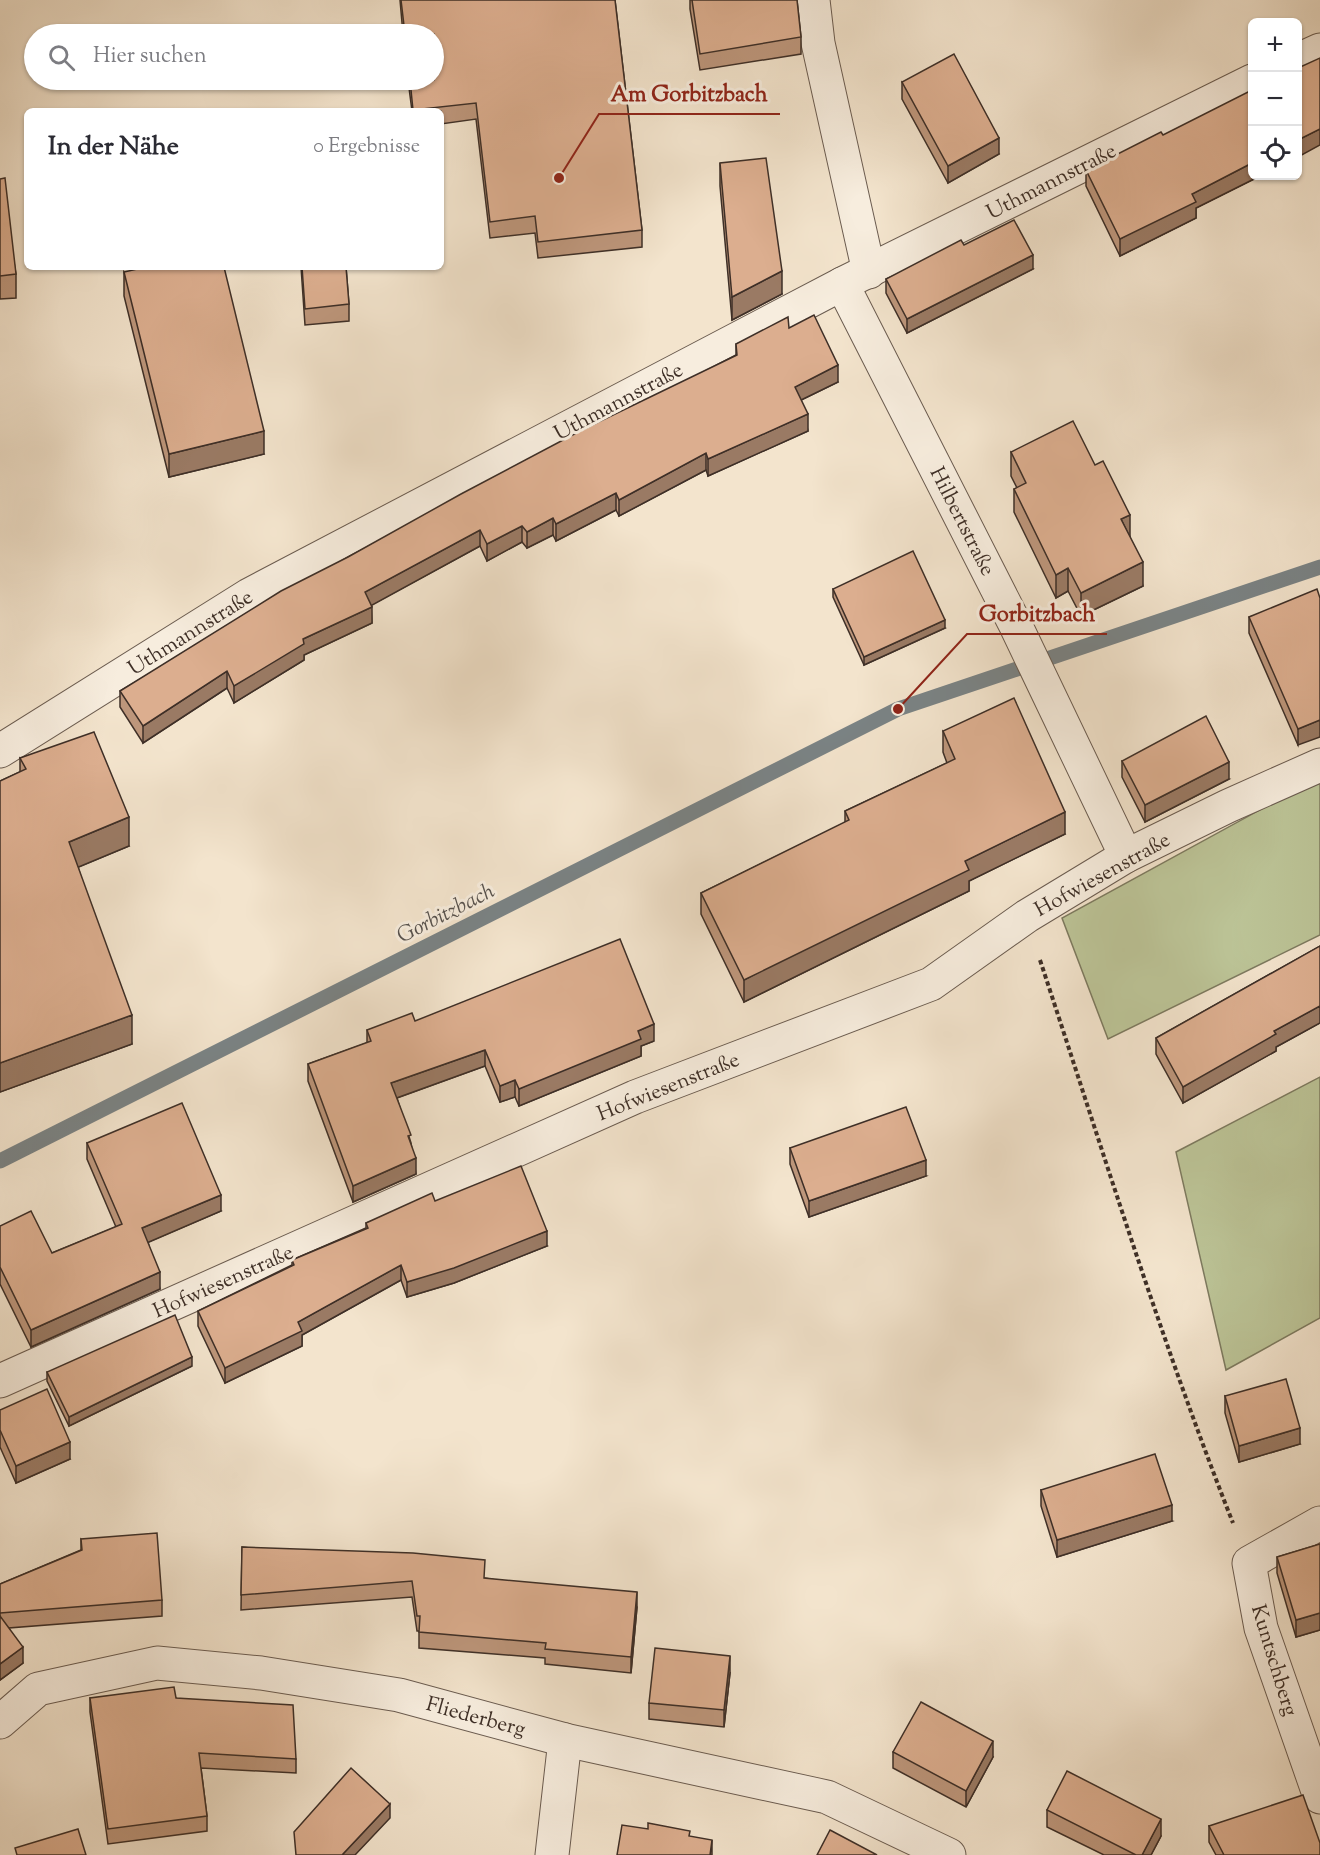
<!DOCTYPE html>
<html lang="de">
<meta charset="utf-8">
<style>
body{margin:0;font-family:"Sorts Mill Goudy",serif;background:#f2f2f3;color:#2b2b33}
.controls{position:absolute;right:18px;top:18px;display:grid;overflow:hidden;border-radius:9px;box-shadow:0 2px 4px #0004}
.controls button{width:54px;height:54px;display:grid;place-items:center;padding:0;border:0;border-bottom:2px solid #e1e1e2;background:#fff;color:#2b2b33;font:30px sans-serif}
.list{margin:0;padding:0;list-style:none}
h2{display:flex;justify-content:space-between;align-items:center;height:78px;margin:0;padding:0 24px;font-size:26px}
h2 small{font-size:20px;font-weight:400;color:#7c7c81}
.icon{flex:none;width:33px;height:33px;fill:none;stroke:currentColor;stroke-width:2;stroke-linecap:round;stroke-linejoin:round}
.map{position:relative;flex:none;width:1320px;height:1855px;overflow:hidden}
.search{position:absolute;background:#fff;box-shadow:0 2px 4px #0004;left:24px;top:24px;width:420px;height:66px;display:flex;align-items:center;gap:15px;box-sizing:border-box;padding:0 21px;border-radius:33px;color:#7c7c81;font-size:22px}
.panel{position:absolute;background:#fff;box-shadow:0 2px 4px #0004;left:24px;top:108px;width:420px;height:162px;border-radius:9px}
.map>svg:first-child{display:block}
.green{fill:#bcc497;stroke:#7d7a5f;stroke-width:1.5}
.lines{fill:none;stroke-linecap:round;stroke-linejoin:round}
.stream{stroke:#7a8385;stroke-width:15}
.minor-casing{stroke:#6b5c50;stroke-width:35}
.path{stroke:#3e2f27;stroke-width:4;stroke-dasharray:4.5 3;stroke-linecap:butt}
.minor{stroke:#f7edde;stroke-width:33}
.wall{fill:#bd967b;stroke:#3e2f27;stroke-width:1.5}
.shaded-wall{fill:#9a7a64;stroke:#3e2f27;stroke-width:1.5}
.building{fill:#dcae8f;stroke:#3e2f27;stroke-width:1.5}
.labels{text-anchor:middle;stroke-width:6;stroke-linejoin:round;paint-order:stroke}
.street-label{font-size:21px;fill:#3e2f27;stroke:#f7edde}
.water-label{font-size:22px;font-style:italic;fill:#57524e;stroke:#f7edde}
.leader{fill:none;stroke:#8f2418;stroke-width:2}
.callout-dot{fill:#8f2418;stroke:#f7edde;stroke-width:2}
.callout-label{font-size:22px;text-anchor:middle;font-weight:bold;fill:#8f2418;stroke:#f7edde;stroke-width:6;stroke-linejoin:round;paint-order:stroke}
</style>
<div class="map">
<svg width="1320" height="1855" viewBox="0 0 1320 1855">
<rect width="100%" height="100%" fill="#f3e4cd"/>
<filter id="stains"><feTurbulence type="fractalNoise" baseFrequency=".00333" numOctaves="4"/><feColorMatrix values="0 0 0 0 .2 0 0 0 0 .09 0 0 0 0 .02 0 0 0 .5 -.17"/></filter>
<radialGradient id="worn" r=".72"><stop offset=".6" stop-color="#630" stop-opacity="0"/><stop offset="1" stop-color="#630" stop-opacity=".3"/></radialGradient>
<!-- green -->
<g class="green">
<polygon points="1320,777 1320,935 1108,1039 1062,918"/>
<polygon points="1320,1077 1320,1318 1226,1370 1176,1152"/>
</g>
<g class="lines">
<!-- stream -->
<polyline class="stream" points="0,1161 898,709 1320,567"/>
<!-- minor casing -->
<g class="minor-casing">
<g id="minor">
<polyline points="813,0 818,43 869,272"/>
<polyline points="1298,60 1320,50"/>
<polyline points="842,284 1015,624 1126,856"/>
<polyline points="0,751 249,595 842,284 1252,81"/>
<polyline points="0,1381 635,1097 931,984 1027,916 1126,856 1228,806 1320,765"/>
<polyline points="1320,1523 1249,1563 1261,1628 1320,1797"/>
<polyline points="0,1722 38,1689 157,1663 261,1673 399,1695 565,1740 827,1797 949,1855"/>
<polyline points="552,1855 565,1740"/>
</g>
</g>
<!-- path -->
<path class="path" d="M 1040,960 C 1102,1148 1160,1338 1233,1523"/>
<!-- minor -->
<use href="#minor" class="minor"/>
</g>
<!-- wall -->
<g class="wall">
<polygon points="400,0 615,0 642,230 642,247 538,258 535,233 490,238 476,119 441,124 441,111 412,111 408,80 434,80 434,34 403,34"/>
<polygon points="690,0 797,0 801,37 801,54 700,70 690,9"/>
<polygon points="902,82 999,154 948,183 902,99"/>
<polygon points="1163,135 1252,176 1260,176 1196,208 1196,218 1120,256 1086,186 1086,170"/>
<polygon points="720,163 782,294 732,320 720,186"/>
<polygon points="0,179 16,274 16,298 0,299"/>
<polygon points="964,245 1033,269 907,333 886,293 886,279"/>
<polygon points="301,267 346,267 349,304 349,321 305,325"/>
<polygon points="124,272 264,454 169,477 124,296"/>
<polygon points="789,328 838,382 801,400 808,431 708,476 706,470 619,516 616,510 556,541 553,535 527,548 522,542 487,561 480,546 371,605 372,623 304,655 304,660 234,703 227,688 143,743 120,707 120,691 348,557 736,355 736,344"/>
<polygon points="1011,452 1130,537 1143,586 1081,616 1068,591 1056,598 1014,512 1014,489 1017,488 1011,476"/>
<polygon points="833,589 945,628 864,665 833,597"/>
<polygon points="1320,598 1298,745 1249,633 1249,617"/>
<polygon points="943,731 1065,834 969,881 969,891 744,1002 701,914 701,893 845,823 845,811 947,763 943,752"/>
<polygon points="20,758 129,846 78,867 132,1044 0,1092 0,781 20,772"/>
<polygon points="1122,761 1229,779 1145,822 1122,777"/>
<polygon points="1320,946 1320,1023 1276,1047 1276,1051 1183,1103 1156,1054 1156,1038"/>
<polygon points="415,1021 654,1041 641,1046 641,1056 519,1106 515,1097 500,1102 485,1066 397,1098 411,1143 416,1174 353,1202 308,1081 308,1064 367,1043 367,1030"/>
<polygon points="87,1143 221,1211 148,1242 160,1289 31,1347 0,1284 0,1226 52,1253 116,1227 87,1159"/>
<polygon points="790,1148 926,1176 809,1217 790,1164"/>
<polygon points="435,1201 547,1246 454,1283 407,1297 401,1280 302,1335 302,1346 225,1383 198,1326 198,1311 292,1265 292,1260 366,1228 366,1223"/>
<polygon points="192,1366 69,1426 47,1381 47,1372"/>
<polygon points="1225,1396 1300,1444 1239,1462 1225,1413"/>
<polygon points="0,1410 70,1459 16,1483 0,1447"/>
<polygon points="1041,1490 1172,1521 1057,1557 1041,1506"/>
<polygon points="81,1539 162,1600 162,1616 9,1628 23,1663 0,1680 0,1584 81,1550"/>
<polygon points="1320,1544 1320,1630 1296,1637 1277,1573 1277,1557"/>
<polygon points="242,1547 485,1578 637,1607 631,1673 545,1664 545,1658 419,1648 419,1631 417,1631 412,1597 241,1610"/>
<polygon points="730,1673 724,1727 649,1719 649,1703"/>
<polygon points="90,1698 176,1698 296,1759 296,1773 201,1768 207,1816 207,1831 108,1844 90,1712"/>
<polygon points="893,1752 993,1757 966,1807 893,1768"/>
<polygon points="1047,1810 1161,1836 1151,1855 1104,1855 1047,1827"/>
<polygon points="1209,1826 1320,1855 1216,1855 1209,1842"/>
</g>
<!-- shaded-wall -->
<g class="shaded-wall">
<polygon points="1320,129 1320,145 1298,157 1298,140"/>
<polygon points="999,138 999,154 948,183 948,166"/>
<polygon points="1252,163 1252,176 1260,176 1196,208 1196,218 1120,256 1120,239 1192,194"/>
<polygon points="1033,255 1033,269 907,333 907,319"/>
<polygon points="782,271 782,294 732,320 732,297"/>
<polygon points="838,365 838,382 795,403 795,387"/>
<polygon points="808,414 808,431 708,476 708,459"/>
<polygon points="264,431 264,454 169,477 169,454"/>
<polygon points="706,453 706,470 619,516 619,500"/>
<polygon points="616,493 616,510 556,541 556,524"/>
<polygon points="1130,515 1130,538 1121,519"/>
<polygon points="553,518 553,535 527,548 527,532"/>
<polygon points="522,526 522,542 487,561 487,544"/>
<polygon points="480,530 480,546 365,609 365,592"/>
<polygon points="1143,562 1143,586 1081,616 1081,593"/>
<polygon points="1068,568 1068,591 1056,598 1056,575"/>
<polygon points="372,607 372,623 304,655 304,660 234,703 234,686 303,639"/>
<polygon points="945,620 945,628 864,665 864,657"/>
<polygon points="227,671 227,688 143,743 143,726"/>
<polygon points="1320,720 1320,737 1298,745 1298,729"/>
<polygon points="1229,762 1229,779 1145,822 1145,805"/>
<polygon points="1065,812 1065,834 969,881 969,891 744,1002 744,980 965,861"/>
<polygon points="129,817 129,846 69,871 69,842"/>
<polygon points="1320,1006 1320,1023 1276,1047 1276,1051 1183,1103 1183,1087 1274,1031"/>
<polygon points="132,1015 132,1044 0,1092 0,1063"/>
<polygon points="654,1024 654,1041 641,1046 641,1056 519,1106 519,1089 638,1031"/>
<polygon points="485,1050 485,1066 391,1100 391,1083"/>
<polygon points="515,1080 515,1097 500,1102 500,1086"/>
<polygon points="416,1158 416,1174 353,1202 353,1186"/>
<polygon points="926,1160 926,1176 809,1217 809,1201"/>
<polygon points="221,1195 221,1211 142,1245 142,1228"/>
<polygon points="547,1231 547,1246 454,1283 407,1297 407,1282"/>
<polygon points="401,1265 401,1280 302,1335 302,1346 225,1383 225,1368 298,1322"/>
<polygon points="160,1272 160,1289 31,1347 31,1330"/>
<polygon points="192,1357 192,1366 69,1426 69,1417"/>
<polygon points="1300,1428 1300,1444 1239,1462 1239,1446"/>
<polygon points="70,1442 70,1459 16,1483 16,1466"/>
<polygon points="1172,1505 1172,1521 1057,1557 1057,1540"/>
<polygon points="637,1592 637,1607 631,1673 631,1657"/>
<polygon points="1320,1613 1320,1630 1296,1637 1296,1620"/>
<polygon points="23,1647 23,1663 0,1680 0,1664"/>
<polygon points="730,1656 730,1673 724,1727 724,1710"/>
<polygon points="993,1741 993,1757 966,1807 966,1791"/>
<polygon points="390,1804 390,1818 355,1855 342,1855"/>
<polygon points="1161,1819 1161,1836 1151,1855 1142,1855"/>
<polygon points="712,1840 712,1855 710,1855"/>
</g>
<!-- building -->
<g class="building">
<polygon points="401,0 615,0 642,230 538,242 535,216 490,222 476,103 413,110 410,80 434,80 434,34 405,34"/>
<polygon points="692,0 797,0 801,37 700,54"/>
<polygon points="954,54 999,138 948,166 902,82"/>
<polygon points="1320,58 1320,129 1298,140 1298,68"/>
<polygon points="1252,90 1252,163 1192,194 1196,202 1120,239 1086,170 1161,132 1163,135"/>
<polygon points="766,158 782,271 732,297 720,163"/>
<polygon points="5,178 16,274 0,276 0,179"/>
<polygon points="1014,220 1033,255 907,319 886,279 961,240 964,245"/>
<polygon points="146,267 224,267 264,431 169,454 124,272"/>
<polygon points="302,267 346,267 349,304 305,309"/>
<polygon points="814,315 838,365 795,387 808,414 708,459 706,453 619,500 616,493 556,524 553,518 527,532 522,526 487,544 480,530 365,592 372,607 303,639 304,644 234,686 227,671 143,726 120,691 281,591 348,557 461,494 582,430 737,355 736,344 788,317 789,328"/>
<polygon points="1073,421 1095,465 1103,461 1130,515 1121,519 1143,562 1081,593 1068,568 1056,575 1014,489 1026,483 1011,452"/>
<polygon points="913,551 945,620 864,657 833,589"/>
<polygon points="1317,589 1320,598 1320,720 1298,729 1249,617"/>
<polygon points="1014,698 1065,812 965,861 969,870 744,980 701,893 849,820 845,811 955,759 943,731"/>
<polygon points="1206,716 1229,762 1145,805 1122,761"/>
<polygon points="94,732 129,817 69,842 132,1015 0,1063 0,781 26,769 20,758"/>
<polygon points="620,939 654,1024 638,1031 641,1039 519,1089 515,1080 500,1086 485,1050 391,1083 411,1135 408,1136 416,1158 353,1186 308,1064 371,1041 367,1030 412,1013 415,1021"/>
<polygon points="1320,946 1320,1006 1274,1031 1276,1034 1183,1087 1156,1038"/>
<polygon points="182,1103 221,1195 142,1228 160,1272 31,1330 0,1267 0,1226 31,1211 52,1253 122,1224 87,1143"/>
<polygon points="906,1107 926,1160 809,1201 790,1148"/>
<polygon points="521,1166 547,1231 454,1268 407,1282 401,1265 298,1322 302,1331 225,1368 198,1311 294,1265 292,1260 368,1228 366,1223 432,1193 435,1201"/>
<polygon points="175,1315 192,1357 69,1417 47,1372"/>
<polygon points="1286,1379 1300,1428 1239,1446 1225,1396"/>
<polygon points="47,1389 70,1442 16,1466 0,1430 0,1410"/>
<polygon points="1155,1454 1172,1505 1057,1540 1041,1490"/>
<polygon points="157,1533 162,1600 0,1613 0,1584 82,1550 81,1539"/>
<polygon points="1320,1544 1320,1613 1296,1620 1277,1557"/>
<polygon points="242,1547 413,1553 485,1560 484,1578 637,1592 631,1657 545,1649 546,1643 419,1632 420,1616 417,1616 412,1581 241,1595"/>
<polygon points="0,1616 23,1647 0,1664"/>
<polygon points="655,1648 730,1656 724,1710 649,1703"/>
<polygon points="174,1687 176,1698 293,1705 296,1759 199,1753 207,1816 108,1829 90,1698"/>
<polygon points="921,1702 993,1741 966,1791 893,1752"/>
<polygon points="351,1768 390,1804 342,1855 296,1855 294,1832"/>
<polygon points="1067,1771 1161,1819 1142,1855 1136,1855 1047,1810"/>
<polygon points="1303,1795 1320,1843 1320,1855 1224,1855 1209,1826"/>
<polygon points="648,1823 690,1831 689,1836 712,1840 710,1855 617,1855 622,1825 648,1829"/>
<polygon points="78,1829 86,1855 17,1855 15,1848"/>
<polygon points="830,1830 877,1855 817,1855"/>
</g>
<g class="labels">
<!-- street labels -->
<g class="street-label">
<text transform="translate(1051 181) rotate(-27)" y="7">Uthmannstraße</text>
<text transform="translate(618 401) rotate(-28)" y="7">Uthmannstraße</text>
<text transform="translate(963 521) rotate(63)" y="7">Hilbertstraße</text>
<text transform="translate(190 632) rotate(-32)" y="7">Uthmannstraße</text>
<text transform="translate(1102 874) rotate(-29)" y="7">Hofwiesenstraße</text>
<text transform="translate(668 1086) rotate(-22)" y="7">Hofwiesenstraße</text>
<text transform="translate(223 1281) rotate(-24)" y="7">Hofwiesenstraße</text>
<text transform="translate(1275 1660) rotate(73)" y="7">Kuntschberg</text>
<text transform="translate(476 1716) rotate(15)" y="7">Fliederberg</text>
</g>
<!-- water labels -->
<g class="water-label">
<text transform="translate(445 912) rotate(-27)" y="8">Gorbitzbach</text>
</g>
</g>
<!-- callouts -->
<path class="leader" d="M559 178L599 114H780M898 709L967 634H1107"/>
<g class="callout-dot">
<circle cx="559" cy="178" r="6"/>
<circle cx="898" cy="709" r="6"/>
</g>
<g class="callout-label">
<text x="689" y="101">Am Gorbitzbach</text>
<text x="1037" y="621">Gorbitzbach</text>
</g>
<rect width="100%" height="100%" filter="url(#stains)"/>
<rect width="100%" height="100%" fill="url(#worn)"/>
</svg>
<div class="controls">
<button>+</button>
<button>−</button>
<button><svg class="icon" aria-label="locate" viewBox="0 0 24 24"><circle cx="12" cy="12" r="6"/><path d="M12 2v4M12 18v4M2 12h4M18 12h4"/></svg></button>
</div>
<div class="search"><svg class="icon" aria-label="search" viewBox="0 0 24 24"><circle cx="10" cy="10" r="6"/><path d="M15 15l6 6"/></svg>Hier suchen</div>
<section class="panel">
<h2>In der Nähe<small>0 Ergebnisse</small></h2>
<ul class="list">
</ul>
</section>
</div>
